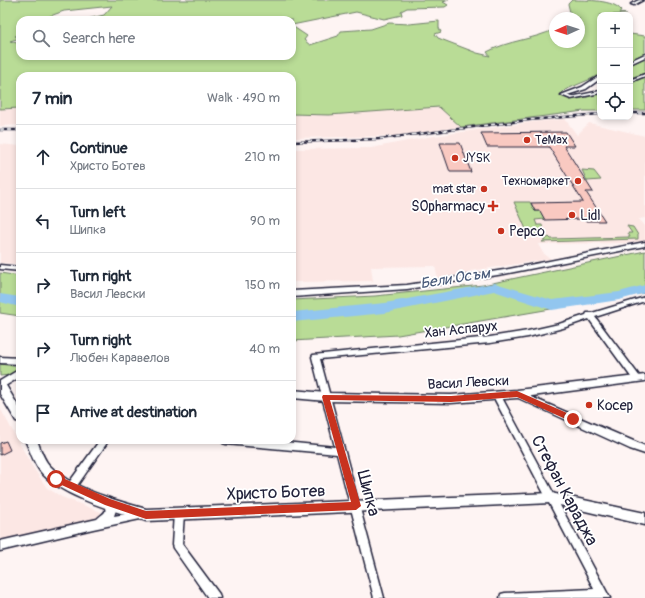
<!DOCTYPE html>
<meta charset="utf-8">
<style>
body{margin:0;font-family:Pangolin,sans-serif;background:#f6f6f7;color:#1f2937}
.controls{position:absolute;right:12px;top:12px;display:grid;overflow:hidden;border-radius:8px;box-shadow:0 2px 6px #0003}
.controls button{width:36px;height:36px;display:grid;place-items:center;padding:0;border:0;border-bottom:1px solid #e0e1e3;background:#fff;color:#1f2937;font:20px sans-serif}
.compass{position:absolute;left:549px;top:12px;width:36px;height:36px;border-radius:50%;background:#fff;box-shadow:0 2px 6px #0003;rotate:267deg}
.stop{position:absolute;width:12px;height:12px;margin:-9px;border:3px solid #c8321e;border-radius:50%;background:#fff}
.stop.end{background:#c8321e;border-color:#fff;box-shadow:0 1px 4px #0008}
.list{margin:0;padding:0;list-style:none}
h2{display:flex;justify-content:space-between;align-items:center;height:52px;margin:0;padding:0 16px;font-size:17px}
h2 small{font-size:13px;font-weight:400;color:#747a83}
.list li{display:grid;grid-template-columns:26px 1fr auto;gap:12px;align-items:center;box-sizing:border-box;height:64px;padding:0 16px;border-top:1px solid #e0e1e3}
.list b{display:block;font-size:15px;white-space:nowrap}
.list p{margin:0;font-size:13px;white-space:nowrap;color:#747a83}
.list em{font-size:13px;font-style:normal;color:#747a83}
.icon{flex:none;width:22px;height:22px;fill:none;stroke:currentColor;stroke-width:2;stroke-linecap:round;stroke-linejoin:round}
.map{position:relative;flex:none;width:645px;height:598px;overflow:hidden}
.search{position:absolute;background:#fff;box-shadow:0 2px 6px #0003;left:16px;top:16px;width:280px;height:44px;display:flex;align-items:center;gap:10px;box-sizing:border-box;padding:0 14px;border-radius:12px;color:#747a83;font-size:15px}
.panel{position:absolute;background:#fff;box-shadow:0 2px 6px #0003;left:16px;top:72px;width:280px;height:372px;border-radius:12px}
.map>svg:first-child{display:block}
.built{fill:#fce7e4}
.green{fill:#b9dc96;stroke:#6e7f68}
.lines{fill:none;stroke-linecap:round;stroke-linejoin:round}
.river{fill:#92c6ef;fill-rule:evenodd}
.building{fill:#f9c9c1;stroke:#22223b}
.minor-casing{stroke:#22223b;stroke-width:3}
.tertiary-casing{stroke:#22223b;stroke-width:3}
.secondary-casing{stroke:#22223b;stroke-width:3}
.minor{fill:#fff;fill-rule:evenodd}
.tertiary{fill:#fff;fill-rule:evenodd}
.secondary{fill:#fff;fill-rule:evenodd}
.rail-casing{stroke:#22223b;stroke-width:2.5}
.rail{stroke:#fff;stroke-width:1.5;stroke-dasharray:4;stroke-linecap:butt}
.route{fill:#c8321e}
.poi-dot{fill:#c8321e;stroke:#fff;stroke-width:1.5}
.labels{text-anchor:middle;stroke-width:3.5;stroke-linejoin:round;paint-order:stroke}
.far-poi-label{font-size:12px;fill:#22223b;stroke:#fff;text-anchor:start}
.poi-label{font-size:14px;fill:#22223b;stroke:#fff;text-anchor:start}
.street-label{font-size:14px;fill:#22223b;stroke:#fff}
.water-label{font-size:15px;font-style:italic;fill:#495b7a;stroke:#fff}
.near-street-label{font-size:17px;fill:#22223b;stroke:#fff}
</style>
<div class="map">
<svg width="645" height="598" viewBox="0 0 645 598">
<rect width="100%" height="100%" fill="#fef4f3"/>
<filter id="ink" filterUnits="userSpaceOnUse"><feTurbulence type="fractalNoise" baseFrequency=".025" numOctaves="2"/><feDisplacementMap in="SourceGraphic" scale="8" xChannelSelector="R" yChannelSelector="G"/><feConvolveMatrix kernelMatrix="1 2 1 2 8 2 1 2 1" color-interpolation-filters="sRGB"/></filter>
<g filter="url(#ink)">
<!-- built -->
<g class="built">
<polygon points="439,107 461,127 393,136 292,138 292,114 329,115"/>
<polygon points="20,108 20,125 0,126 0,109"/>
<polygon points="565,119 577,135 589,123 645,136 645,218 639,219 645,226 645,241 630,243 538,244 543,253 551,259 470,271 471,275 438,280 435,266 371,267 373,281 292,282 292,149 371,148 428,137 532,122"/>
<polygon points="0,144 20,146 20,264 0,263"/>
<polygon points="0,408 32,466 47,488 62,497 101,512 100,518 85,525 0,543"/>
</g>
<!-- green -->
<g class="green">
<path d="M 0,0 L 449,0 L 443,2 L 448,5 L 445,7 L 407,8 L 401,11 L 402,15 L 384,19 L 356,12 L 292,25 L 292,20 L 83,20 L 104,15 L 112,6 L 64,11 L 39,20 L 20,20 L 20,33 L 15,36 L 20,38 L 10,41 L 20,44 L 20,56 L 292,56 L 292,26 L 307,36 L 304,40 L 310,45 L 338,36 L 341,31 L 371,29 L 389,23 L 409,24 L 439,21 L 439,28 L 441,32 L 435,34 L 438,38 L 477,53 L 490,56 L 487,52 C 509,40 533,40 555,29 L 555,42 L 579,42 L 579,18 L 563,18 L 570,12 L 568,4 L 572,0 C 588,0 613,0 621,10 L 619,13 L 627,14 L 600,15 L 600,75 L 565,90 L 560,95 C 574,103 587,97 600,93 L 600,111 L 584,111 L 461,127 L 439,107 L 329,115 L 292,114 L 292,76 L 20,76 L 20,108 L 0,109 Z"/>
<polygon points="630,34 645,36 645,53 630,60"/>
<polygon points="645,58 645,73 630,78 630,65"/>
<polygon points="645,77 645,110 630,110 630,82"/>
<polygon points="582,170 594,171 601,180 587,181"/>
<polygon points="514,202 530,202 535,211 540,211 545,219 535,220 537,225 542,225 543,229 533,236 529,236"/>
<polygon points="627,226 633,227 638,235 638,239 542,242 549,237 551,239 630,237 628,233 632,233"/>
<polygon points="645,251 645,293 398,335 292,341 292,300 375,296 483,285"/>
<polygon points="0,273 20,276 20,316 0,313"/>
<polygon points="0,364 20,367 20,369 11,375 0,376"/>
</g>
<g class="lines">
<!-- river -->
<g class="river">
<polygon points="495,283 552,300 619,292 645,285 645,293 619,300 552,310 494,291 385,313 292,322 292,312 385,303"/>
<polygon points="0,294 20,297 20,307 0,302"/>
</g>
</g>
<!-- building -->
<g class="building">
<polygon points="566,132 575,146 564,146 593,192 586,192 605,221 586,221 584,219 545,220 540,211 535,211 531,203 583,202 549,147 487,147 481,133"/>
<polygon points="440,143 460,143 471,172 450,172"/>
<polygon points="6,441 10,450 0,455 0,443"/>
</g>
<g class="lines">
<!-- minor casing -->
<g class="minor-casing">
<g id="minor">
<polygon points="639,0 643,0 634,5 631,4"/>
<polygon points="645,54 645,57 630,64 630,61"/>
<polygon points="645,74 645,76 630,82 630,80"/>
<polygon points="599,76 600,76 600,79 586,89 567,95 571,97 600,91 600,93 571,99 561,95 582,87"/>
<polygon points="645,297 645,301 595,317 640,377 641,379 640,381 634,381 589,319 563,328 528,337 490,343 320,359 384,598 374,598 337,454 226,444 223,443 222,440 264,440 335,447 312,357 313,355 490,337 528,331 559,324 586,315 587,313 592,313"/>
<polygon points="517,391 645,446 645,454 630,449 514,396 513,394 514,392"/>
<polygon points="497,393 500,394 610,598 500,598 501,594 505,593 594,589 493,396 494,394"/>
<polygon points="100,440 109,440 74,490 71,491 68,490 66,487 68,484"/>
<path d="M 108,498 L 111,499 L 116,510 L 114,516 L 142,511 L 145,512 L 147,515 L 145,518 L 93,529 L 0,551 L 0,541 L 97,519 C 105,511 108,514 103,502 L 105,499 Z"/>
<polygon points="179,509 182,510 184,513 182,544 219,594 220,598 208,598 173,548 172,545 174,513 176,510"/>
</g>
</g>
<!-- tertiary casing -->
<g class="tertiary-casing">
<g id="tertiary">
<polygon points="645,242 645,246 504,274 407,289 292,297 292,291 407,285 504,270"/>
<polygon points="0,265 20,267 20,271 0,269"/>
<polygon points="0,357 20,358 20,364 0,363"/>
<polygon points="20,369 20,377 0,389 0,381"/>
<polygon points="645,375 645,381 517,398 451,403 326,401 292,398 292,390 326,393 451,395 517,390"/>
</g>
</g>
<!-- secondary casing -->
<g class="secondary-casing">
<g id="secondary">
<polygon points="0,381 4,382 20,409 20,422 16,421 0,394"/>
<path d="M 25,440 L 37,440 C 40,448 43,458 49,465 C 71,489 115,500 146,509 L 551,493 L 645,513 L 645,525 L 551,503 L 146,521 C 115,511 61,497 40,471 C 33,462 30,450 25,440 Z"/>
</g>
</g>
<!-- minor -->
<use href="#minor" class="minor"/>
<!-- tertiary -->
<use href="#tertiary" class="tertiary"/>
<!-- secondary -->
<use href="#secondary" class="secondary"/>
<!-- rail casing -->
<g class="rail-casing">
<g id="rail">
<polyline points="630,113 645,113"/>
<polyline points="0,130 20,130"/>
<polyline points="292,142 379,139 529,120 600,114"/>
</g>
</g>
<!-- rail -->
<use href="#rail" class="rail"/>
</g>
</g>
<!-- route -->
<polygon class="route" points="517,391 576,417 577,419 576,421 570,421 517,397 451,402 330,400 361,506 356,510 146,519 105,505 53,481 51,479 56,475 110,499 146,511 351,502 322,397 323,395 451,396"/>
<!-- markers -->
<g class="poi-dot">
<circle cx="527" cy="140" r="4"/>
<circle cx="455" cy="158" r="4"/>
<circle cx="578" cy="181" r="4"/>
<circle cx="484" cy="189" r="4"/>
<path d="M491 200h4v4h4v4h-4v4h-4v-4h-4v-4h4z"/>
<circle cx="572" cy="215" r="4"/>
<circle cx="501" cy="231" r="4"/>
<circle cx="589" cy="405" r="4"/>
</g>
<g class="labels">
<!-- far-poi labels -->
<g class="far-poi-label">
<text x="535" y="144">ТеМах</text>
<text x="463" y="162">JYSK</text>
<text x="570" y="185" text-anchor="end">Техномаркет</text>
<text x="476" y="193" text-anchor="end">mat star</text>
</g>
<!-- poi labels -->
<g class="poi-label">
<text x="485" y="211" text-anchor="end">SOpharmacy</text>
<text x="580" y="220">Lidl</text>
<text x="509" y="236">Pepco</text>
<text x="597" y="410">Косер</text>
</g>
<!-- street labels -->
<g class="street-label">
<text transform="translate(461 329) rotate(-6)" y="5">Хан Аспарух</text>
<text transform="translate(468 382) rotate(-3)" y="5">Васил Левски</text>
</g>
<!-- water labels -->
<g class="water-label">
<text transform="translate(455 278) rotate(-9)" y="5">Бели Осъм</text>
</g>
<!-- near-street labels -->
<g class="near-street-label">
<text transform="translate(565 490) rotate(62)" y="6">Стефан Караджа</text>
<text transform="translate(276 492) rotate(-2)" y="6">Христо Ботев</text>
<text transform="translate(369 493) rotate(75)" y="6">Шипка</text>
</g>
</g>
</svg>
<div class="controls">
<button>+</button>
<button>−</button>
<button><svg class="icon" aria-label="locate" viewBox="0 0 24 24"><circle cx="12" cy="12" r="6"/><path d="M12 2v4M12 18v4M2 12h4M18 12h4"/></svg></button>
</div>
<svg class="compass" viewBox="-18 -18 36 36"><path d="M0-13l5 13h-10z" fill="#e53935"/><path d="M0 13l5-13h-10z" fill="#747a83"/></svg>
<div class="stop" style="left:56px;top:479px"></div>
<div class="stop end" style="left:573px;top:419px"></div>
<div class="search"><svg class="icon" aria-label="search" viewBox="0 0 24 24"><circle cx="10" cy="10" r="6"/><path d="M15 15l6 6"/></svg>Search here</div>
<section class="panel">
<h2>7 min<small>Walk · 490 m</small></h2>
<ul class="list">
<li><svg class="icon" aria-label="ahead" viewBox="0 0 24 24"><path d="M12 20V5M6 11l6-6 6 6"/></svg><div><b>Continue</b><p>Христо Ботев</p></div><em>210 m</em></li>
<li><svg class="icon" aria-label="left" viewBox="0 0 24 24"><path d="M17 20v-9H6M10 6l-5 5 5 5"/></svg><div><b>Turn left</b><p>Шипка</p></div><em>90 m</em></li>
<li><svg class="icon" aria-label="right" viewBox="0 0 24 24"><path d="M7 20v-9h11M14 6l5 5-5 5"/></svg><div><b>Turn right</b><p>Васил Левски</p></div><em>150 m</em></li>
<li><svg class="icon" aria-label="right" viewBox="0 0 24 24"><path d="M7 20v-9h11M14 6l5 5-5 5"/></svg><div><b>Turn right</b><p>Любен Каравелов</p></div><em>40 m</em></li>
<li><svg class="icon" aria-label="arrive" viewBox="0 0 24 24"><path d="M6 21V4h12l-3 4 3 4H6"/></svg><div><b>Arrive at destination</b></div></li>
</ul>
</section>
</div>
